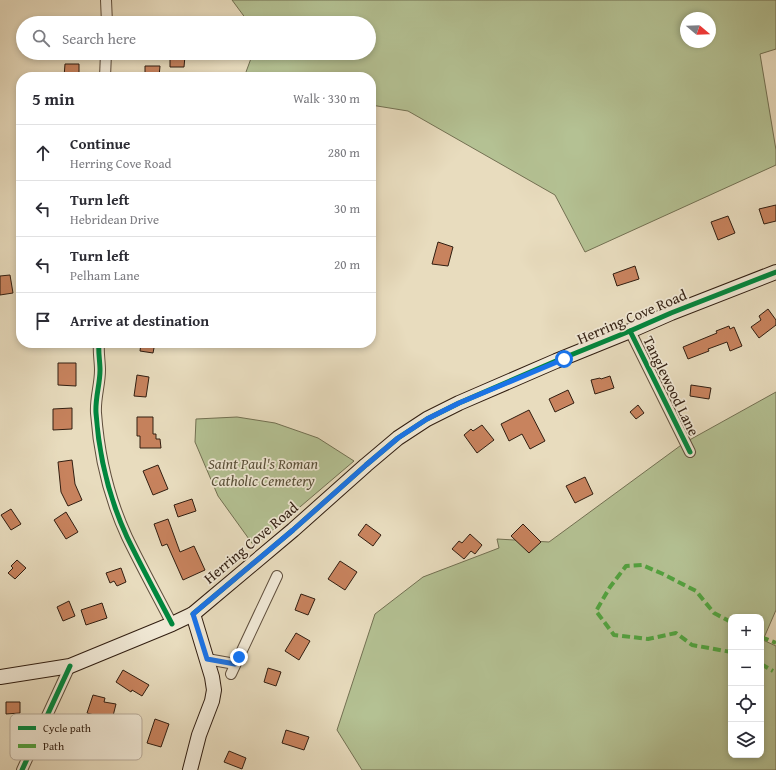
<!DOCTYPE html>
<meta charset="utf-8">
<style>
body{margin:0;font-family:"Gentium Book Plus",serif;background:#f2f2f3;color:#2b2b33}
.controls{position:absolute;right:12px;bottom:12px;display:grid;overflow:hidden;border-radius:8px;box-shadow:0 2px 6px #0003}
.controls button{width:36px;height:36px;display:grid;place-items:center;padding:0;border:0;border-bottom:1px solid #e1e1e2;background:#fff;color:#2b2b33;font:20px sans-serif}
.compass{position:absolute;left:680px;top:12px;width:36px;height:36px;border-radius:50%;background:#fff;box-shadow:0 2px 6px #0003;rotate:109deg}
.stop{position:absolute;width:12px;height:12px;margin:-9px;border:3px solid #1a73e8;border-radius:50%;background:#fff}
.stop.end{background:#1a73e8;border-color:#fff;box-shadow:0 1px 4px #0008}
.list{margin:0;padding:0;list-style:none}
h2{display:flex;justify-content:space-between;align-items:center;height:52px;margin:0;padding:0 16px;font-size:17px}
h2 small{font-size:13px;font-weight:400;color:#7c7c81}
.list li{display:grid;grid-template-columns:26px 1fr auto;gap:12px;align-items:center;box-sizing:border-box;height:56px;padding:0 16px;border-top:1px solid #e1e1e2}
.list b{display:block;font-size:15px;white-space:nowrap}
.list p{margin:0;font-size:13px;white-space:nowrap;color:#7c7c81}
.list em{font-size:13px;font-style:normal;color:#7c7c81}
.icon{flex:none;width:22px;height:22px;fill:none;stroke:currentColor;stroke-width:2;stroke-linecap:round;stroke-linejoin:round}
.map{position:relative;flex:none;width:776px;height:770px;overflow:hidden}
.search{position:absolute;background:#fff;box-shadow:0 2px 6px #0003;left:16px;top:16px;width:360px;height:44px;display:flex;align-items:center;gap:10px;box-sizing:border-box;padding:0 14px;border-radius:22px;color:#7c7c81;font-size:15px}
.panel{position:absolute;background:#fff;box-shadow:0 2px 6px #0003;left:16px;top:72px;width:360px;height:276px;border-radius:16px}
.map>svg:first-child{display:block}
.green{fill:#b4c193;stroke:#727052;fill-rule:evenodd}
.building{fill:#c8835e;stroke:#311e11}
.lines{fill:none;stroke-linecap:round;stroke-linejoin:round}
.street-casing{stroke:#5f4e3c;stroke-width:12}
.secondary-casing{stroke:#311e11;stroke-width:16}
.street{stroke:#f0e8d5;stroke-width:10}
.secondary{stroke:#f0e8d5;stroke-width:14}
.quiet{stroke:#52a23f;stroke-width:4;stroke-dasharray:8 4;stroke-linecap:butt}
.cycleway-casing{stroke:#f0e8d5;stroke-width:8}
.cycleway{stroke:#00873e;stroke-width:5}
.route{stroke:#1a73e8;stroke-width:5}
.labels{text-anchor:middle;stroke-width:3.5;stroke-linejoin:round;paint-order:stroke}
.street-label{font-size:15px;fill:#311e11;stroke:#f0e8d5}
.park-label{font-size:15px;font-style:italic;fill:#584f38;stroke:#f0e8d5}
.key{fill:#f0e8d5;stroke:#b7ab9a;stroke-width:1}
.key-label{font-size:11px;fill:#311e11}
</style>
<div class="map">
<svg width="776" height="770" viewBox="0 0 776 770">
<rect width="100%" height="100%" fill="#e8dcbe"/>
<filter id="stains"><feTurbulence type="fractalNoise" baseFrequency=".005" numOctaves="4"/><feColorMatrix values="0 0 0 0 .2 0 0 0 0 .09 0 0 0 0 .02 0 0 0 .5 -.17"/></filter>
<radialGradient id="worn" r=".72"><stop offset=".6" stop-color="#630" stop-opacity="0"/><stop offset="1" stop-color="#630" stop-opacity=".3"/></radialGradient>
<!-- green -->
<g class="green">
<path d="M 232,0 L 776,0 L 776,49 L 760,54 L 776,150 L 776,165 L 585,252 L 555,195 L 408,111 L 371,105 L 371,77 L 250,77 L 246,72 L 253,53 L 369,53 L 369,23 L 249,23 ZM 686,18 L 710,18 L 710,42 L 686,42 Z"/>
<path d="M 776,392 L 776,610 L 763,640 L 776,646 L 776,770 L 362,770 L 337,730 L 375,614 L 423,577 L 499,548 L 497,539 L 549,542 L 684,443 ZM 731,617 L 761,617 L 761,755 L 731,755 Z"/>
<polygon points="237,417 275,423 318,438 354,461 254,546 218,496 195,442 196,419"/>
</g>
<!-- building -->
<g class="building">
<polygon points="170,56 185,56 184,67 170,67"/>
<polygon points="65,64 79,64 79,77 64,77"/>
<polygon points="145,66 160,66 159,77 145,77"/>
<polygon points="776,205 776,221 764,224 759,209"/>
<polygon points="728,216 735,233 718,240 711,222"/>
<polygon points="438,242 453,247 448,266 432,264"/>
<polygon points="635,266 639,279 617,286 613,274"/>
<polygon points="10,275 13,293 0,295 0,276"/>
<polygon points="768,309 776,320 776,325 759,338 751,327 761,320 759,316"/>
<polygon points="729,326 730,329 734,327 742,346 730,351 727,342 708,349 709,351 688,359 683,347 717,333 716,331"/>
<polygon points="141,343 155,343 153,353 140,351"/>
<polygon points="58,363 76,363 76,386 58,385"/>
<polygon points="137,375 149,377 146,397 134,396"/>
<polygon points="610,376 614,388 595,394 591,380 600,378 601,379"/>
<polygon points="691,385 711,388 709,399 690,396"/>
<polygon points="568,390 574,403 555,412 549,399"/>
<polygon points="638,405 644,413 636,419 630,412"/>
<polygon points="72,408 72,429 53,430 53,409"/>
<polygon points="529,410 545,441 530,449 522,434 509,441 501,424"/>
<polygon points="137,417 153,417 153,434 156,434 156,439 160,439 161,448 140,448 140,436 137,436"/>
<polygon points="482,425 494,440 477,453 464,435 471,429 473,431"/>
<polygon points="72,460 75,484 82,500 68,506 61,492 58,462"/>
<polygon points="158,465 168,489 153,495 143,471"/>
<polygon points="585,477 593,494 575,503 566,486"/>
<polygon points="192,499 196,511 178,517 174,505"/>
<polygon points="11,509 21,524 11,530 1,515"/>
<polygon points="66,512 78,532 66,539 54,520"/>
<polygon points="168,519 180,552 194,546 205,570 183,580 167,544 162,546 154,524"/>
<polygon points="366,524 381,535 373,546 358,535"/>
<polygon points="523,524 541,542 529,553 511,536"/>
<polygon points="470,534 482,545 475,554 471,551 464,559 452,549 459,541 462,543"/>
<polygon points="17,560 26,568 15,579 8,573 13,568 11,566"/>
<polygon points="340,561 357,572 345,590 328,579"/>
<polygon points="121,568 126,582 117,586 114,581 110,583 106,573"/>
<polygon points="301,594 315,599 308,615 295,610"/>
<polygon points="69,601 75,616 63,621 57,607"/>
<polygon points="102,603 107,618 86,625 81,610"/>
<polygon points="296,633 310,641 299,660 285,651"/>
<polygon points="268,668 281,672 276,686 264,682"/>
<polygon points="123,670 149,685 142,696 132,690 131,692 116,682"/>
<polygon points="93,695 105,698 104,702 116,704 112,720 87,713"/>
<polygon points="6,702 20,702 20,713 6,714"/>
<polygon points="155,719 169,724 161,747 147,743"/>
<polygon points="286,730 309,737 304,750 282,743"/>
<polygon points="229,751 246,758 242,769 224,762"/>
</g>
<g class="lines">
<!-- street casing -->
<g class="street-casing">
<g id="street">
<polyline points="106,0 107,23"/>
<polyline points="105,77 106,53"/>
<polyline points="630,331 690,452"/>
<path d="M 99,343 C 98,352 100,361 100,370 C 100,385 95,398 96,413 C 99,455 109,498 127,537 C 141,566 157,595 172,624"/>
<polyline points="207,659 235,664"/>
<polyline points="231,674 277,576"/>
<polyline points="22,770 70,666"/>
</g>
</g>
<!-- secondary casing -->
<g class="secondary-casing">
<g id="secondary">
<polyline points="0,677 70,666 172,624 193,614 293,530 366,465 398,438 427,419 459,403 556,361 630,331 671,313 776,272"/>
<polyline points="190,770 199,735 212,701 214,690 212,677 193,614"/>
</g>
</g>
<!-- street -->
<use href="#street" class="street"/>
<!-- secondary -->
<use href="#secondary" class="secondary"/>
<!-- quiet -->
<g class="quiet">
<polyline points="731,622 714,613 696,591 663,574 642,565 626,566 610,587 596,611 614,635 648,639 676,633 692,645 731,652"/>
<polyline points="761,637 776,643"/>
<polyline points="761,664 773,671"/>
</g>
<!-- cycleway casing -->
<g class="cycleway-casing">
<g id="cycleway">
<polyline points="630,331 690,452"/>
<path d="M 99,343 C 98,352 100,361 100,370 C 100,385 95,398 96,413 C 99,455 109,498 127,537 C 141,566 157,595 172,624"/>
<polyline points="193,614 293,530 366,465 398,438 427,419 459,403 556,361 630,331 671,313 776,272"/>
<polyline points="22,770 70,666"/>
</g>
</g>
<!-- cycleway -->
<use href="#cycleway" class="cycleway"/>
</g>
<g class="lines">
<!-- route -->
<polyline class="route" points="239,657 235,664 207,659 193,614 293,530 366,465 398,438 427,419 459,403 564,359"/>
</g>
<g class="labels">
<!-- street labels -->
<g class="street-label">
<text transform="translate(632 317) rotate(-23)" y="5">Herring Cove Road</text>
<text transform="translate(671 386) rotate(64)" y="5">Tanglewood Lane</text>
<text transform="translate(251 543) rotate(-40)" y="5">Herring Cove Road</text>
</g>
<!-- park labels -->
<g class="park-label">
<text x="263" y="469">Saint Paul's Roman<tspan x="263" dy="17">Catholic Cemetery</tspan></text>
</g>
</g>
<!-- legend -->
<rect x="10" y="714" width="132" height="46" rx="6" class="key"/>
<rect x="18" y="726" width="18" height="4" fill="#00873e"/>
<rect x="18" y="744" width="18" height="4" fill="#52a23f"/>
<g class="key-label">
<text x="43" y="732">Cycle path</text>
<text x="43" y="750">Path</text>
</g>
<rect width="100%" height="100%" filter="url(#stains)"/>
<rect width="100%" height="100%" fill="url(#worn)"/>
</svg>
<div class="controls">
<button>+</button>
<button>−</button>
<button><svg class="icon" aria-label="locate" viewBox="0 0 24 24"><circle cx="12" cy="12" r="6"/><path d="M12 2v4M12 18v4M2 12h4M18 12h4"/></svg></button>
<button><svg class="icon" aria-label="layers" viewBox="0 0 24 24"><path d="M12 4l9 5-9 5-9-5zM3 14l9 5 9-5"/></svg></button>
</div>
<svg class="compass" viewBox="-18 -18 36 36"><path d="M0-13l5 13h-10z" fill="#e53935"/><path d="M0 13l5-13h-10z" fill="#7c7c81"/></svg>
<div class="stop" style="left:564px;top:359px"></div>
<div class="stop end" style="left:239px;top:657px"></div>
<div class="search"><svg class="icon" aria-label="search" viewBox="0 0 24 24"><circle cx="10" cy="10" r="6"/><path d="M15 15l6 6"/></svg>Search here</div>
<section class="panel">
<h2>5 min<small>Walk · 330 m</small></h2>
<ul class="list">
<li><svg class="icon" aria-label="ahead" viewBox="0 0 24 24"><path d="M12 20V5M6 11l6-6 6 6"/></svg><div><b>Continue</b><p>Herring Cove Road</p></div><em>280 m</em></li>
<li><svg class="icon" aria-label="left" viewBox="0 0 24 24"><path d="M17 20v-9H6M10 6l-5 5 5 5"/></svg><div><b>Turn left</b><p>Hebridean Drive</p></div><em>30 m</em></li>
<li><svg class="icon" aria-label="left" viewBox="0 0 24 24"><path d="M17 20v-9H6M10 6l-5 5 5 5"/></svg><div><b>Turn left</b><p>Pelham Lane</p></div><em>20 m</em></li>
<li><svg class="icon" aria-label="arrive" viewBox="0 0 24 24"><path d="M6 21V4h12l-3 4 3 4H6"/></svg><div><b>Arrive at destination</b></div></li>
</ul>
</section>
</div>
